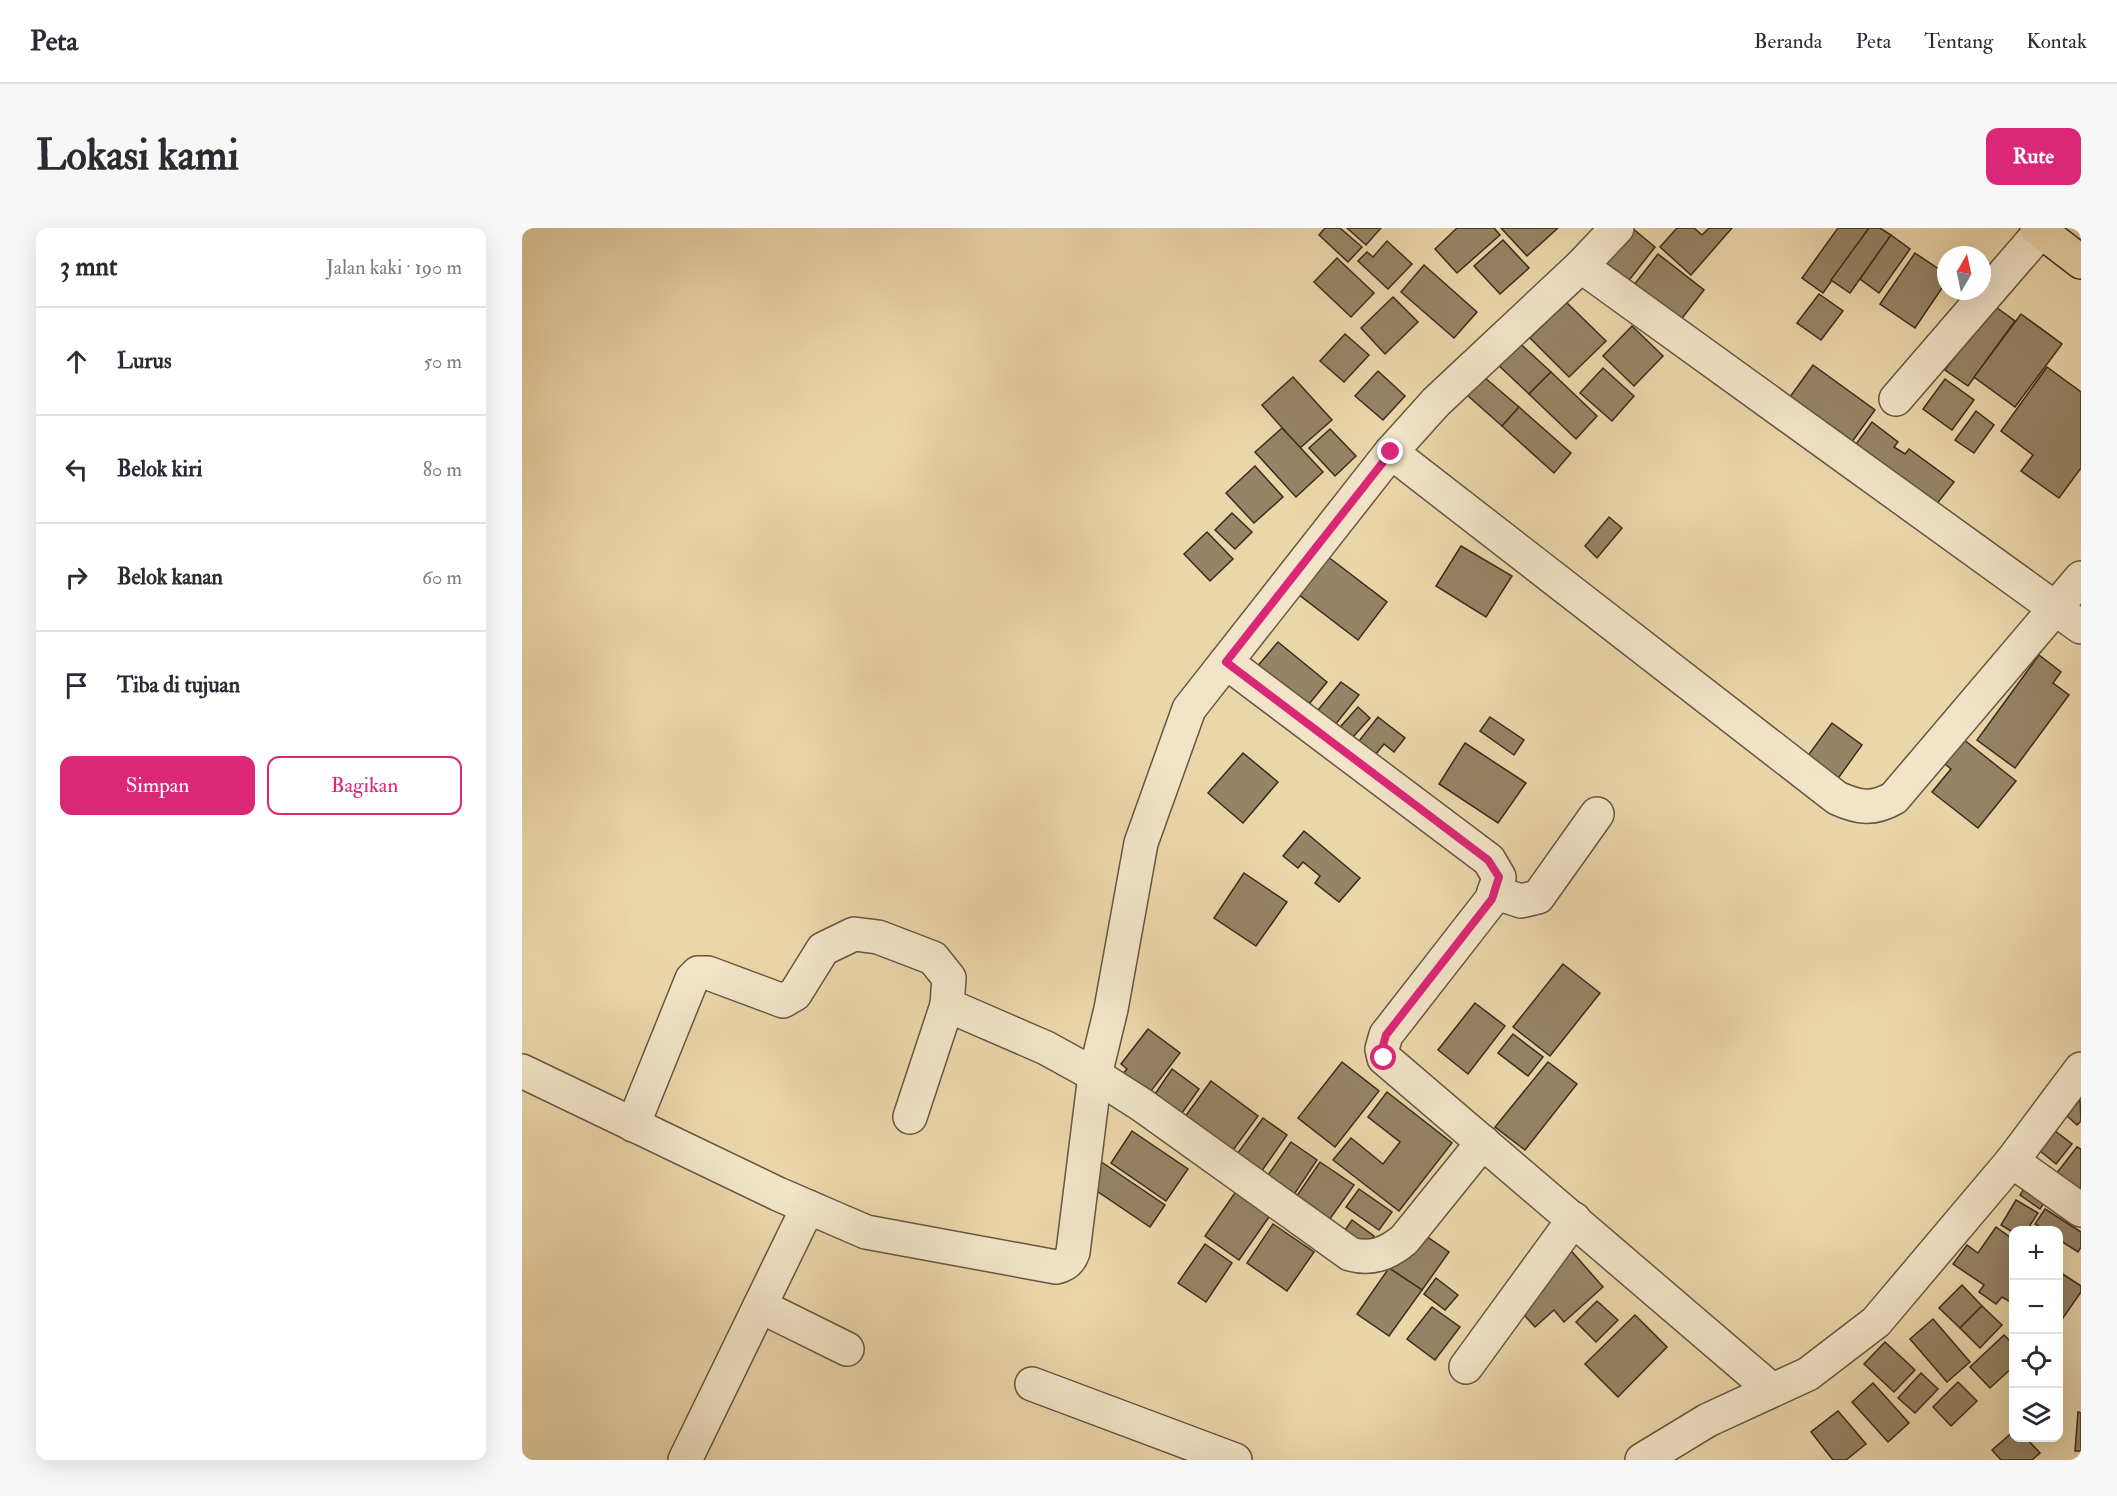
<!DOCTYPE html>
<html lang="id">
<meta charset="utf-8">
<style>
body{margin:0;font-family:"IM FELL Double Pica",serif;background:#f7f7f7;color:#2b2b33}
.controls{position:absolute;right:18px;bottom:18px;display:grid;overflow:hidden;border-radius:12px;box-shadow:0 6px 24px #0002}
.controls button{width:54px;height:54px;display:grid;place-items:center;padding:0;border:0;border-bottom:2px solid #e1e1e2;background:#fff;color:#2b2b33;font:30px sans-serif}
.compass{position:absolute;left:1415px;top:18px;width:54px;height:54px;border-radius:50%;background:#fff;box-shadow:0 6px 24px #0002;rotate:9deg}
.stop{position:absolute;width:18px;height:18px;margin:-14px;border:4px solid #db2777;border-radius:50%;background:#fff}
.stop.end{background:#db2777;border-color:#fff;box-shadow:0 2px 6px #0008}
.list{margin:0;padding:0;list-style:none}
h2{display:flex;justify-content:space-between;align-items:center;height:78px;margin:0;padding:0 24px;font-size:26px}
h2 small{font-size:20px;font-weight:400;color:#7c7c81}
.list li{display:grid;grid-template-columns:39px 1fr auto;gap:18px;align-items:center;box-sizing:border-box;height:108px;padding:0 24px;border-top:2px solid #e1e1e2}
.list b{display:block;font-size:22px;white-space:nowrap}
.list em{font-size:20px;font-style:normal;color:#7c7c81}
.actions{display:flex;gap:12px;padding:18px 24px}
.actions a{flex:1;padding:14px 0;border:2px solid #db2777;border-radius:12px;text-align:center;font-size:21px;color:#db2777}
.actions .main{background:#db2777;color:#fff}
.icon{flex:none;width:33px;height:33px;fill:none;stroke:currentColor;stroke-width:2;stroke-linecap:round;stroke-linejoin:round}
.map{position:relative;flex:none;width:1559px;height:1232px;overflow:hidden;border-radius:12px}
header{display:flex;align-items:center;gap:36px;box-sizing:border-box;height:84px;padding:0 30px;background:#fff;border-bottom:2px solid #e1e1e2}
header strong{font-size:28px}
nav{display:flex;gap:33px;margin-inline-start:auto;font-size:21px}
.intro{display:flex;align-items:center;justify-content:space-between;box-sizing:border-box;height:144px;padding:0 36px}
h1{margin:0;font-size:42px}
.button{padding:15px 27px;border-radius:12px;background:#db2777;color:#fff;font-size:21px;font-weight:700}
main{display:flex;gap:36px;padding:0 36px}
aside{flex:1;background:#fff;border-radius:12px;box-shadow:0 6px 24px #0002}
.map>svg:first-child{display:block}
.building{fill:#968466;stroke:#3a2c1c;stroke-width:1.5}
.lines{fill:none;stroke-linecap:round;stroke-linejoin:round}
.minor-casing{stroke:#665640;stroke-width:36}
.major-casing{stroke:#3a2c1c;stroke-width:36}
.minor{stroke:#f2e4c8;stroke-width:33}
.major{stroke:#ebd6aa;stroke-width:33}
.route{stroke:#db2777;stroke-width:8}
</style>
<header>
<strong>Peta</strong>
<nav><a>Beranda</a><a>Peta</a><a>Tentang</a><a>Kontak</a></nav>
</header>
<div class="intro"><h1>Lokasi kami</h1><a class="button">Rute</a></div>
<main>
<aside>
<h2>3 mnt<small>Jalan kaki · 190 m</small></h2>
<ul class="list">
<li><svg class="icon" aria-label="ahead" viewBox="0 0 24 24"><path d="M12 20V5M6 11l6-6 6 6"/></svg><div><b>Lurus</b></div><em>50 m</em></li>
<li><svg class="icon" aria-label="left" viewBox="0 0 24 24"><path d="M17 20v-9H6M10 6l-5 5 5 5"/></svg><div><b>Belok kiri</b></div><em>80 m</em></li>
<li><svg class="icon" aria-label="right" viewBox="0 0 24 24"><path d="M7 20v-9h11M14 6l5 5-5 5"/></svg><div><b>Belok kanan</b></div><em>60 m</em></li>
<li><svg class="icon" aria-label="arrive" viewBox="0 0 24 24"><path d="M6 21V4h12l-3 4 3 4H6"/></svg><div><b>Tiba di tujuan</b></div></li>
</ul>
<div class="actions"><a class="main">Simpan</a><a>Bagikan</a></div>
</aside>
<div class="map">
<svg width="1559" height="1232" viewBox="0 0 1559 1232">
<rect width="100%" height="100%" fill="#ebd6aa"/>
<filter id="stains"><feTurbulence type="fractalNoise" baseFrequency=".00333" numOctaves="4"/><feColorMatrix values="0 0 0 0 .2 0 0 0 0 .09 0 0 0 0 .02 0 0 0 .5 -.17"/></filter>
<radialGradient id="worn" r=".72"><stop offset=".6" stop-color="#630" stop-opacity="0"/><stop offset="1" stop-color="#630" stop-opacity=".3"/></radialGradient>
<!-- building -->
<g class="building">
<polygon points="803,0 818,0 840,19 826,34 797,7"/>
<polygon points="825,0 859,0 844,17"/>
<polygon points="935,0 972,0 978,7 935,45 913,21"/>
<polygon points="979,0 1036,0 1005,28"/>
<polygon points="1110,0 1133,19 1101,60 1075,39"/>
<polygon points="1155,0 1172,0 1180,7 1187,0 1210,0 1169,47 1138,19"/>
<polygon points="1316,0 1347,0 1301,65 1280,50"/>
<polygon points="1347,0 1358,0 1369,7 1328,65 1309,52"/>
<polygon points="1369,7 1388,21 1357,65 1338,51"/>
<polygon points="981,12 1007,40 978,66 952,38"/>
<polygon points="865,13 890,36 866,61 836,33 845,24 851,29"/>
<polygon points="1393,25 1424,46 1424,54 1393,100 1358,76"/>
<polygon points="1136,26 1182,62 1154,98 1108,62"/>
<polygon points="815,30 852,65 829,89 792,54"/>
<polygon points="902,37 955,84 932,110 879,64"/>
<polygon points="1297,66 1321,83 1299,112 1275,95"/>
<polygon points="871,69 896,94 863,126 839,100"/>
<polygon points="1044,74 1084,113 1047,149 1008,110"/>
<polygon points="1471,77 1493,93 1446,158 1423,142"/>
<polygon points="1499,86 1540,116 1493,179 1452,149"/>
<polygon points="1110,98 1141,128 1112,158 1081,128"/>
<polygon points="823,106 847,127 822,154 798,133"/>
<polygon points="992,110 1029,144 1007,166 971,132"/>
<polygon points="1291,137 1353,182 1327,218 1265,173"/>
<polygon points="1525,139 1559,164 1559,240 1537,270 1499,243 1511,227 1479,203"/>
<polygon points="1081,140 1112,168 1090,193 1058,165"/>
<polygon points="856,143 883,168 861,192 833,168"/>
<polygon points="1029,144 1075,188 1054,211 1007,166"/>
<polygon points="771,149 810,192 778,220 740,177"/>
<polygon points="962,149 997,179 980,198 945,167"/>
<polygon points="1423,151 1452,172 1430,202 1401,181"/>
<polygon points="997,179 1049,225 1032,245 980,198"/>
<polygon points="1454,183 1472,197 1452,225 1433,212"/>
<polygon points="1350,194 1376,214 1372,219 1383,226 1387,221 1432,254 1410,282 1329,223"/>
<polygon points="760,200 801,244 774,269 733,224"/>
<polygon points="808,201 834,228 813,248 787,220"/>
<polygon points="733,238 761,269 732,295 704,265"/>
<polygon points="710,285 730,304 713,321 693,302"/>
<polygon points="1087,289 1100,300 1075,330 1063,318"/>
<polygon points="685,304 711,331 688,353 662,326"/>
<polygon points="939,318 990,348 964,389 914,358"/>
<polygon points="801,325 865,374 836,412 772,363"/>
<polygon points="756,414 805,454 783,481 734,440"/>
<polygon points="1517,427 1539,444 1531,455 1547,467 1493,540 1455,512"/>
<polygon points="819,454 837,467 805,507 787,493"/>
<polygon points="836,479 848,490 822,519 810,508"/>
<polygon points="856,489 883,510 872,524 862,516 846,536 829,523"/>
<polygon points="968,489 1002,512 992,527 958,503"/>
<polygon points="1310,495 1340,517 1312,556 1282,533"/>
<polygon points="1436,507 1494,553 1456,600 1410,564 1429,541 1417,531"/>
<polygon points="943,515 1004,555 976,595 917,556"/>
<polygon points="721,525 756,554 721,595 686,565"/>
<polygon points="782,603 838,650 817,674 793,655 798,648 781,634 776,640 761,628"/>
<polygon points="722,645 765,674 734,718 692,690"/>
<polygon points="1041,736 1078,765 1028,828 991,799"/>
<polygon points="953,775 983,798 946,846 916,822"/>
<polygon points="626,801 658,825 629,863 624,859 620,864 599,848 605,841 599,836"/>
<polygon points="991,806 1021,829 1006,848 976,825"/>
<polygon points="820,834 857,863 813,919 776,890"/>
<polygon points="1026,834 1055,856 1003,922 973,899"/>
<polygon points="650,841 677,861 660,885 633,866"/>
<polygon points="689,853 736,888 709,925 662,890"/>
<polygon points="865,864 930,915 877,983 811,932 829,910 861,936 878,914 846,889"/>
<polygon points="1558,872 1559,893 1555,897 1544,887"/>
<polygon points="741,890 765,907 739,944 715,926"/>
<polygon points="1528,899 1550,916 1534,936 1512,918"/>
<polygon points="610,903 666,941 644,973 589,935"/>
<polygon points="769,914 795,932 771,968 744,950"/>
<polygon points="1555,919 1559,921 1559,978 1527,955"/>
<polygon points="575,931 643,977 628,999 560,953"/>
<polygon points="798,934 832,957 805,995 772,972"/>
<polygon points="1509,950 1529,964 1518,981 1498,967"/>
<polygon points="837,961 870,984 857,1002 824,979"/>
<polygon points="715,962 749,986 717,1032 683,1008"/>
<polygon points="1494,972 1516,985 1505,1002 1492,1002 1492,1005 1479,997"/>
<polygon points="1523,981 1559,1004 1559,1019 1556,1024 1536,1011 1536,1002 1523,1002 1513,996"/>
<polygon points="830,992 852,1008 841,1025 818,1009"/>
<polygon points="751,996 792,1024 765,1063 725,1035"/>
<polygon points="1474,999 1492,1012 1492,1076 1480,1069 1474,1076 1457,1064 1462,1057 1431,1036 1445,1017 1456,1025"/>
<polygon points="894,1001 927,1024 900,1062 867,1040"/>
<polygon points="683,1016 710,1035 684,1074 656,1055"/>
<polygon points="1045,1018 1081,1059 1042,1094 1032,1082 1013,1099 995,1079"/>
<polygon points="867,1040 900,1062 867,1108 835,1086"/>
<polygon points="1536,1043 1559,1058 1559,1064 1536,1097"/>
<polygon points="914,1050 936,1067 923,1082 902,1066"/>
<polygon points="1440,1057 1460,1078 1438,1100 1417,1080"/>
<polygon points="1075,1073 1096,1092 1074,1114 1054,1094"/>
<polygon points="1460,1078 1480,1097 1458,1120 1438,1100"/>
<polygon points="910,1079 938,1099 913,1132 885,1111"/>
<polygon points="1113,1087 1145,1119 1096,1169 1063,1136"/>
<polygon points="1411,1091 1448,1134 1425,1154 1388,1111"/>
<polygon points="1482,1107 1492,1117 1492,1138 1468,1160 1448,1139"/>
<polygon points="1363,1114 1393,1142 1372,1164 1342,1136"/>
<polygon points="1399,1145 1416,1161 1393,1185 1376,1170"/>
<polygon points="1436,1154 1455,1173 1429,1198 1411,1179"/>
<polygon points="1351,1155 1387,1195 1366,1214 1330,1174"/>
<polygon points="1316,1183 1344,1216 1324,1232 1311,1232 1289,1204"/>
<polygon points="1556,1184 1559,1185 1559,1223 1553,1223"/>
<polygon points="1492,1203 1492,1210 1504,1210 1518,1225 1510,1232 1479,1232 1470,1222"/>
</g>
<g class="lines">
<!-- minor casing -->
<g class="minor-casing">
<g id="minor">
<polyline points="1059,38 1559,399"/>
<polyline points="1374,171 1519,3"/>
<path d="M 869,224 L 1315,570 C 1337,580 1351,582 1372,570 L 1559,350"/>
<polyline points="704,434 967,632 977,649 970,671 864,807 860,821 862,830 1250,1162"/>
<polyline points="972,664 999,673 1016,669 1075,586"/>
<path d="M 0,843 L 256,966 L 344,1004 L 534,1039 C 544,1037 548,1033 551,1024 L 573,847 L 620,877 L 828,1026 C 849,1032 865,1026 882,1012 L 961,914"/>
<polyline points="388,889 425,777"/>
<polyline points="111,897 170,751 176,745 186,745 261,773 273,766 301,721 332,706 356,709 411,730 427,750 425,777 524,820 573,847 589,781 619,615 667,481 869,224 914,174 1059,38 1095,0"/>
<polyline points="1490,933 1559,982"/>
<polyline points="238,1078 325,1121"/>
<polyline points="944,1139 1052,991"/>
<polyline points="510,1156 713,1232"/>
<polyline points="163,1232 286,979"/>
<polyline points="1120,1232 1186,1192 1286,1146 1354,1094 1490,933 1559,841"/>
</g>
</g>
<!-- major casing -->
<g class="major-casing">
<polyline id="major" points="1515,0 1559,34"/>
</g>
<!-- minor -->
<use href="#minor" class="minor"/>
<!-- major -->
<use href="#major" class="major"/>
</g>
<g class="lines">
<!-- route -->
<polyline class="route" points="862,830 860,821 864,807 970,671 977,649 966,632 704,434 869,224"/>
</g>
<rect width="100%" height="100%" filter="url(#stains)"/>
<rect width="100%" height="100%" fill="url(#worn)"/>
</svg>
<div class="controls">
<button>+</button>
<button>−</button>
<button><svg class="icon" aria-label="locate" viewBox="0 0 24 24"><circle cx="12" cy="12" r="6"/><path d="M12 2v4M12 18v4M2 12h4M18 12h4"/></svg></button>
<button><svg class="icon" aria-label="layers" viewBox="0 0 24 24"><path d="M12 4l9 5-9 5-9-5zM3 14l9 5 9-5"/></svg></button>
</div>
<svg class="compass" viewBox="-18 -18 36 36"><path d="M0-13l5 13h-10z" fill="#e53935"/><path d="M0 13l5-13h-10z" fill="#7c7c81"/></svg>
<div class="stop" style="left:862px;top:830px"></div>
<div class="stop end" style="left:869px;top:224px"></div>
</div>
</main>
